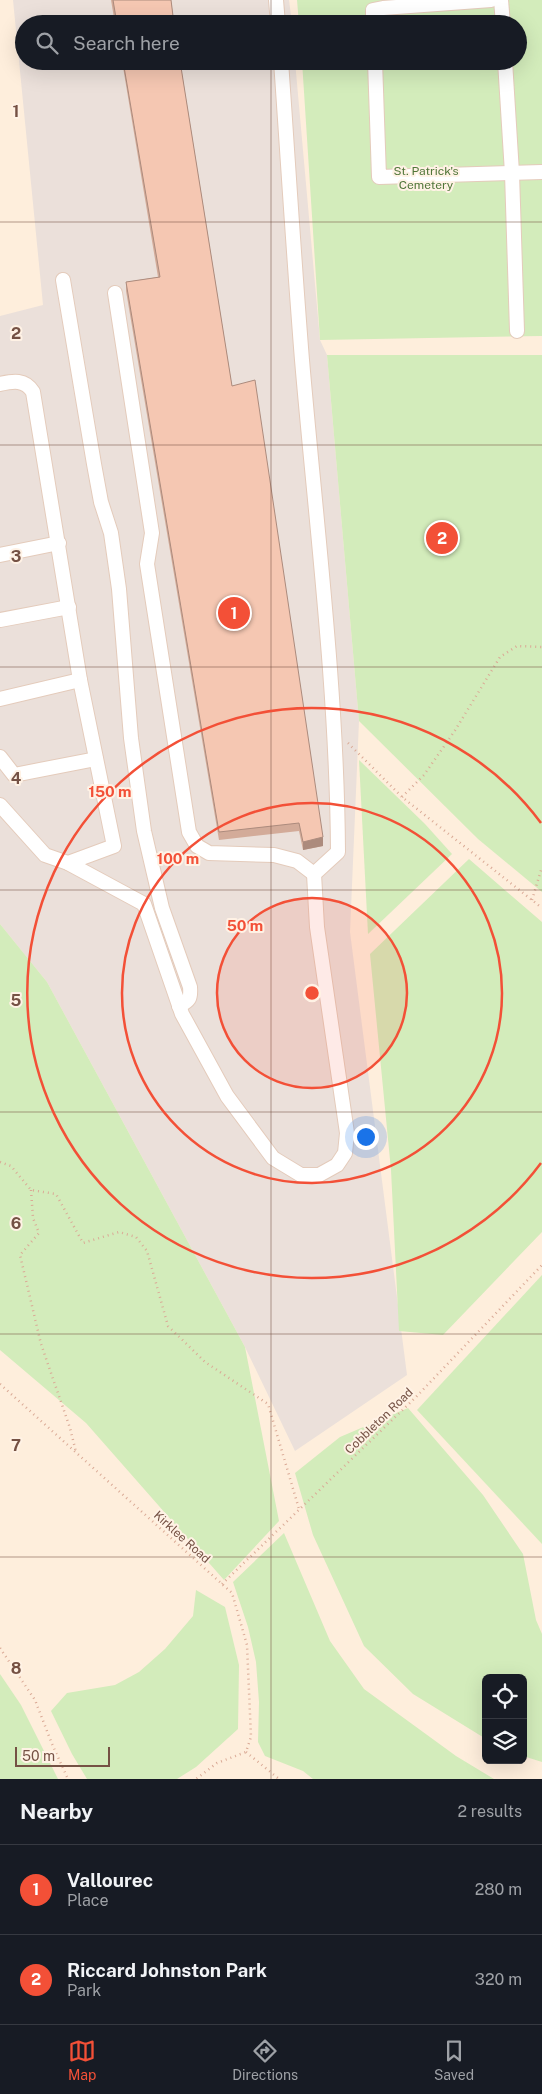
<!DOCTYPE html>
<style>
body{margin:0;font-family:"Public Sans",sans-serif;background:#242831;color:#f1f3f6}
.controls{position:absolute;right:15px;bottom:15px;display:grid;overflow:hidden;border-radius:8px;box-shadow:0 5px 20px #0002}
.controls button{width:45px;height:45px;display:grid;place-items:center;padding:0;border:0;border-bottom:1px solid #363941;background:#171b24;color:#f1f3f6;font:25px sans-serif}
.scale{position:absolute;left:15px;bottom:12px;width:95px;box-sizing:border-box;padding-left:5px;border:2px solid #755144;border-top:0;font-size:14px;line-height:18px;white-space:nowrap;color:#755144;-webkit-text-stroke:4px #fff2e5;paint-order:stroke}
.you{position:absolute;left:365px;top:1136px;width:18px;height:18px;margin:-12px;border:4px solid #fff;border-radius:50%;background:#1a73e8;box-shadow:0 0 0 8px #1a73e833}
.badge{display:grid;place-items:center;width:32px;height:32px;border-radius:50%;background:#f35037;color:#fff;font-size:16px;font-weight:700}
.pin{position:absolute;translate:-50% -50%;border:2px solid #fff;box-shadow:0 1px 5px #0006}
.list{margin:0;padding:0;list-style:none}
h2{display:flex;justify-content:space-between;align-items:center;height:65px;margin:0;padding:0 20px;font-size:21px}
h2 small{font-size:16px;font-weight:400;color:#9ea1a6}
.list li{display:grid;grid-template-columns:32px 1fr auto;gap:15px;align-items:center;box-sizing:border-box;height:90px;padding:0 20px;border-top:1px solid #363941}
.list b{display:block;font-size:19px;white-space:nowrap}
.list p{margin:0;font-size:16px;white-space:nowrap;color:#9ea1a6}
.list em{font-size:16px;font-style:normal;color:#9ea1a6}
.icon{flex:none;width:28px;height:28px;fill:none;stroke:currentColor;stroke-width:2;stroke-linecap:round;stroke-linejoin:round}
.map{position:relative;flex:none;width:542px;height:1779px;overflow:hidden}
.search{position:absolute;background:#171b24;box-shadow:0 5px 20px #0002;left:15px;right:15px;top:15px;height:55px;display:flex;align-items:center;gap:12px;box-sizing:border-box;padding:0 18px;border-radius:28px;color:#9ea1a6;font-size:19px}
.sheet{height:245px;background:#171b24}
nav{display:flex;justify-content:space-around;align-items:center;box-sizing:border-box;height:70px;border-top:1px solid #363941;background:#171b24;font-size:14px;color:#9ea1a6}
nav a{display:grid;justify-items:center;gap:2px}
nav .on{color:#f35037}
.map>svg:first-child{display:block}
.industrial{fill:#ebe0da}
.green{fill:#d3ecbb}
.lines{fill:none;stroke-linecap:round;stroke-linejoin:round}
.minor-casing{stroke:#e4cbbb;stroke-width:16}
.path{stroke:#daaa96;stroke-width:2.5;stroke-dasharray:1 4;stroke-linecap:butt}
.minor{stroke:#fff;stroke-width:14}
.wall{fill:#d3ab99}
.shaded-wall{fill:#ac8b7d}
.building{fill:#f5c7b2;stroke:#ac8b7d}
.grid{fill:none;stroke:#755144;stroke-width:1;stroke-opacity:0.55}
.ring{fill:none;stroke:#f35037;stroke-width:2.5}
.labels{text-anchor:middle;stroke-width:4;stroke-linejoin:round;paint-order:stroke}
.park-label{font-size:12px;fill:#507639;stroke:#fff2e5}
.street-label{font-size:12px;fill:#755144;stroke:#fff2e5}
.grid-label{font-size:16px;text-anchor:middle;font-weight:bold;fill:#755144;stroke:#fff2e5;stroke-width:4;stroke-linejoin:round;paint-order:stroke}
.centre{fill:#f35037;stroke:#fff2e5;stroke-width:2.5}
.ring-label{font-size:15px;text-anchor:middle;font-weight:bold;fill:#f35037;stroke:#fff2e5;stroke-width:4;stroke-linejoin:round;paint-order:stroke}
</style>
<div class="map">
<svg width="542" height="1779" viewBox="0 0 542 1779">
<rect width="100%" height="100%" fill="#feeedc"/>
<!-- industrial -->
<polygon class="industrial" points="13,0 289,0 292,24 24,24 24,61 295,61 320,340 327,355 359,721 350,932 407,1375 295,1451 245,1347 47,982 0,924 0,316 43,305"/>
<!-- green -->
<g class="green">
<polygon points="297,0 542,0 542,336 320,340 302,61 518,61 518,24 299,24"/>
<polygon points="327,355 542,355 542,892 478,839 359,721"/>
<polygon points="359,760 425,824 452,854 368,934"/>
<polygon points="469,859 542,922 542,1232 443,1335 399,1331 391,1170 370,954"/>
<polygon points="0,924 47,982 245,1347 279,1521 224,1580 86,1423 0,1350"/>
<polygon points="542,1275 542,1544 417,1410"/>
<polygon points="408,1408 483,1495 523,1554 536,1620 542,1634 542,1762 523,1756 523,1678 486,1678 486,1739 413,1694 364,1646 313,1535 295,1473 340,1437"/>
<polygon points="284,1533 330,1641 364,1689 456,1756 494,1779 313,1779 303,1771 265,1756 258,1742 259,1702 256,1662 248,1627 233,1582"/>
<polygon points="196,1590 225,1607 239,1665 238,1729 196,1767 177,1779 87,1779 72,1754 51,1711 67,1693 115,1685 139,1672 165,1649 193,1616"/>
<polygon points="0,1674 21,1705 58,1779 0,1779"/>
</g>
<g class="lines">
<!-- minor casing -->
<g class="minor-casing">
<g id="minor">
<polyline points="276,0 278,24"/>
<polyline points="501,0 503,24"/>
<polyline points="373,24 373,10 383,8 491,0"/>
<polyline points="375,61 379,177 542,172"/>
<polyline points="505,61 512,173 517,331"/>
<path d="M 63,280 L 94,464 L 101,502 L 111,533 L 119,589 L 131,738 L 144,831 L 162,908 L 190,987 C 191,999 189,1001 179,1006"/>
<polyline points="115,293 152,533 147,564 189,832 197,846 209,853 274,855 297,861 314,874"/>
<path d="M 0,384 C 13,381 25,379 33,392 L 80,680 L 114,846 L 68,863"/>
<polyline points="0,555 59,543"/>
<polyline points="0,620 69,607"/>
<polyline points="0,699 80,680"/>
<polyline points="0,757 14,775 96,759"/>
<path d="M 0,805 L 45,855 L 68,863 L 144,904 L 182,1014 L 227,1096 L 273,1158 L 301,1175 L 319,1175 L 337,1165 L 345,1153 L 347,1133 L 317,927 L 314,874 L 338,852 C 337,688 316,524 302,360 C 294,260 288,161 281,61"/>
</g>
</g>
<!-- path -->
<g class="path">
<polyline points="348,743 402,797 542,908"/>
<polyline points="402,797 424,775 454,732 500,657 517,646 542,647"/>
<polyline points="532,900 542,867"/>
<polyline points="0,1162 11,1166 31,1190 56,1194 83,1243 119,1232 136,1237 147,1251 168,1326 205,1362 268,1404 299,1509"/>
<polyline points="31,1190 33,1218 39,1233 20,1255 41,1344 70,1428 76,1452"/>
<polyline points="0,1384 232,1593 247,1645 251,1737 246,1752 217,1763 196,1779"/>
<polyline points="222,1584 416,1397 542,1265"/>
<polyline points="0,1648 35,1700 52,1744 68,1779"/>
<polyline points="246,1752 279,1779"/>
</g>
<!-- minor -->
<use href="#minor" class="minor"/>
</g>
<!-- wall -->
<g class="wall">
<polygon points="111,0 171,0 174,24 115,24"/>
<polygon points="122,61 180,61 232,386 323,846 303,850 299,831 219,840 126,291 126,282 158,277"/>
</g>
<!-- shaded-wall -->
<polygon class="shaded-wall" points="323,837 323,846 303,850 303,842"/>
<!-- building -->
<g class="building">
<polygon points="113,0 171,0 174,24 117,24"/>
<polygon points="123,61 180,61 232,386 255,380 323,837 303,842 299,823 219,832 126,282 160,277"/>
</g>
<!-- grid -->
<path class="grid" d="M 271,0 L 271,24M 271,61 L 271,1779M 0,222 L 542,222M 0,445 L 542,445M 0,667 L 542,667M 0,890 L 542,890M 0,1112 L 542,1112M 0,1334 L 542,1334M 0,1557 L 542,1557"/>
<!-- distance rings -->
<circle cx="312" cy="993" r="95" fill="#f35037" fill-opacity=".12"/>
<g class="ring">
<circle cx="312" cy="993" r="95"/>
<circle cx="312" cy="993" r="190"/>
<path d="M541 1163A285 285 0 1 1 541 823"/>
</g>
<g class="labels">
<!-- park labels -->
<g class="park-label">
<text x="426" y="175">St. Patrick's<tspan x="426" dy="14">Cemetery</tspan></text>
</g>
<!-- street labels -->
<g class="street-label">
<text transform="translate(379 1421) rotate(-44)" y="4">Cobbleton Road</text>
<text transform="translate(182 1537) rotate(42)" y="4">Kirklee Road</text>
</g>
</g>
<g class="grid-label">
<text x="16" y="117">1</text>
<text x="16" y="339">2</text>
<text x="16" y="562">3</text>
<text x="16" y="784">4</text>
<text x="16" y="1006">5</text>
<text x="16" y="1229">6</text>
<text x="16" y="1451">7</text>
<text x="16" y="1674">8</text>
</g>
<circle cx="312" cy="993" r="8" class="centre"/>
<g class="ring-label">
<text x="110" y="797">150 m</text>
<text x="178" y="864">100 m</text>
<text x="245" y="931">50 m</text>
</g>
</svg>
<div class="controls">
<button><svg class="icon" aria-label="locate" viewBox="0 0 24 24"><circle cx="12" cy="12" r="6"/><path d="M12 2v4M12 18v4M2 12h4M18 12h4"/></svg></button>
<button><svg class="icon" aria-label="layers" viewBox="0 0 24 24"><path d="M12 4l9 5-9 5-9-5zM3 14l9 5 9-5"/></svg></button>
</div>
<div class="scale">50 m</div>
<div class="you"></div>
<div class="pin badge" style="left:234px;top:613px">1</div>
<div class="pin badge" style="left:442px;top:538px">2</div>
<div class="search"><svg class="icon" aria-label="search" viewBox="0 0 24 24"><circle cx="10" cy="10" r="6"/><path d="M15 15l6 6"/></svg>Search here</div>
</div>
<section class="sheet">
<h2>Nearby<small>2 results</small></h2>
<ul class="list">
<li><span class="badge">1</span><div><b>Vallourec</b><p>Place</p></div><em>280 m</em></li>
<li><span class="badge">2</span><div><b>Riccard Johnston Park</b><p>Park</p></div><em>320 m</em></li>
</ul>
</section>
<nav>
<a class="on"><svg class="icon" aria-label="map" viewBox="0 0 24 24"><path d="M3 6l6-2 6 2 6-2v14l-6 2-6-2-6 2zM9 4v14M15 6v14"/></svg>Map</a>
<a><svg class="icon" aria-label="directions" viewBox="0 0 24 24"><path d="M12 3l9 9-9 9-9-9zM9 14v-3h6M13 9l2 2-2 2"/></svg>Directions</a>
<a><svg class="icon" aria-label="saved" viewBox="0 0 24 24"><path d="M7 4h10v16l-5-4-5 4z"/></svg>Saved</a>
</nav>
